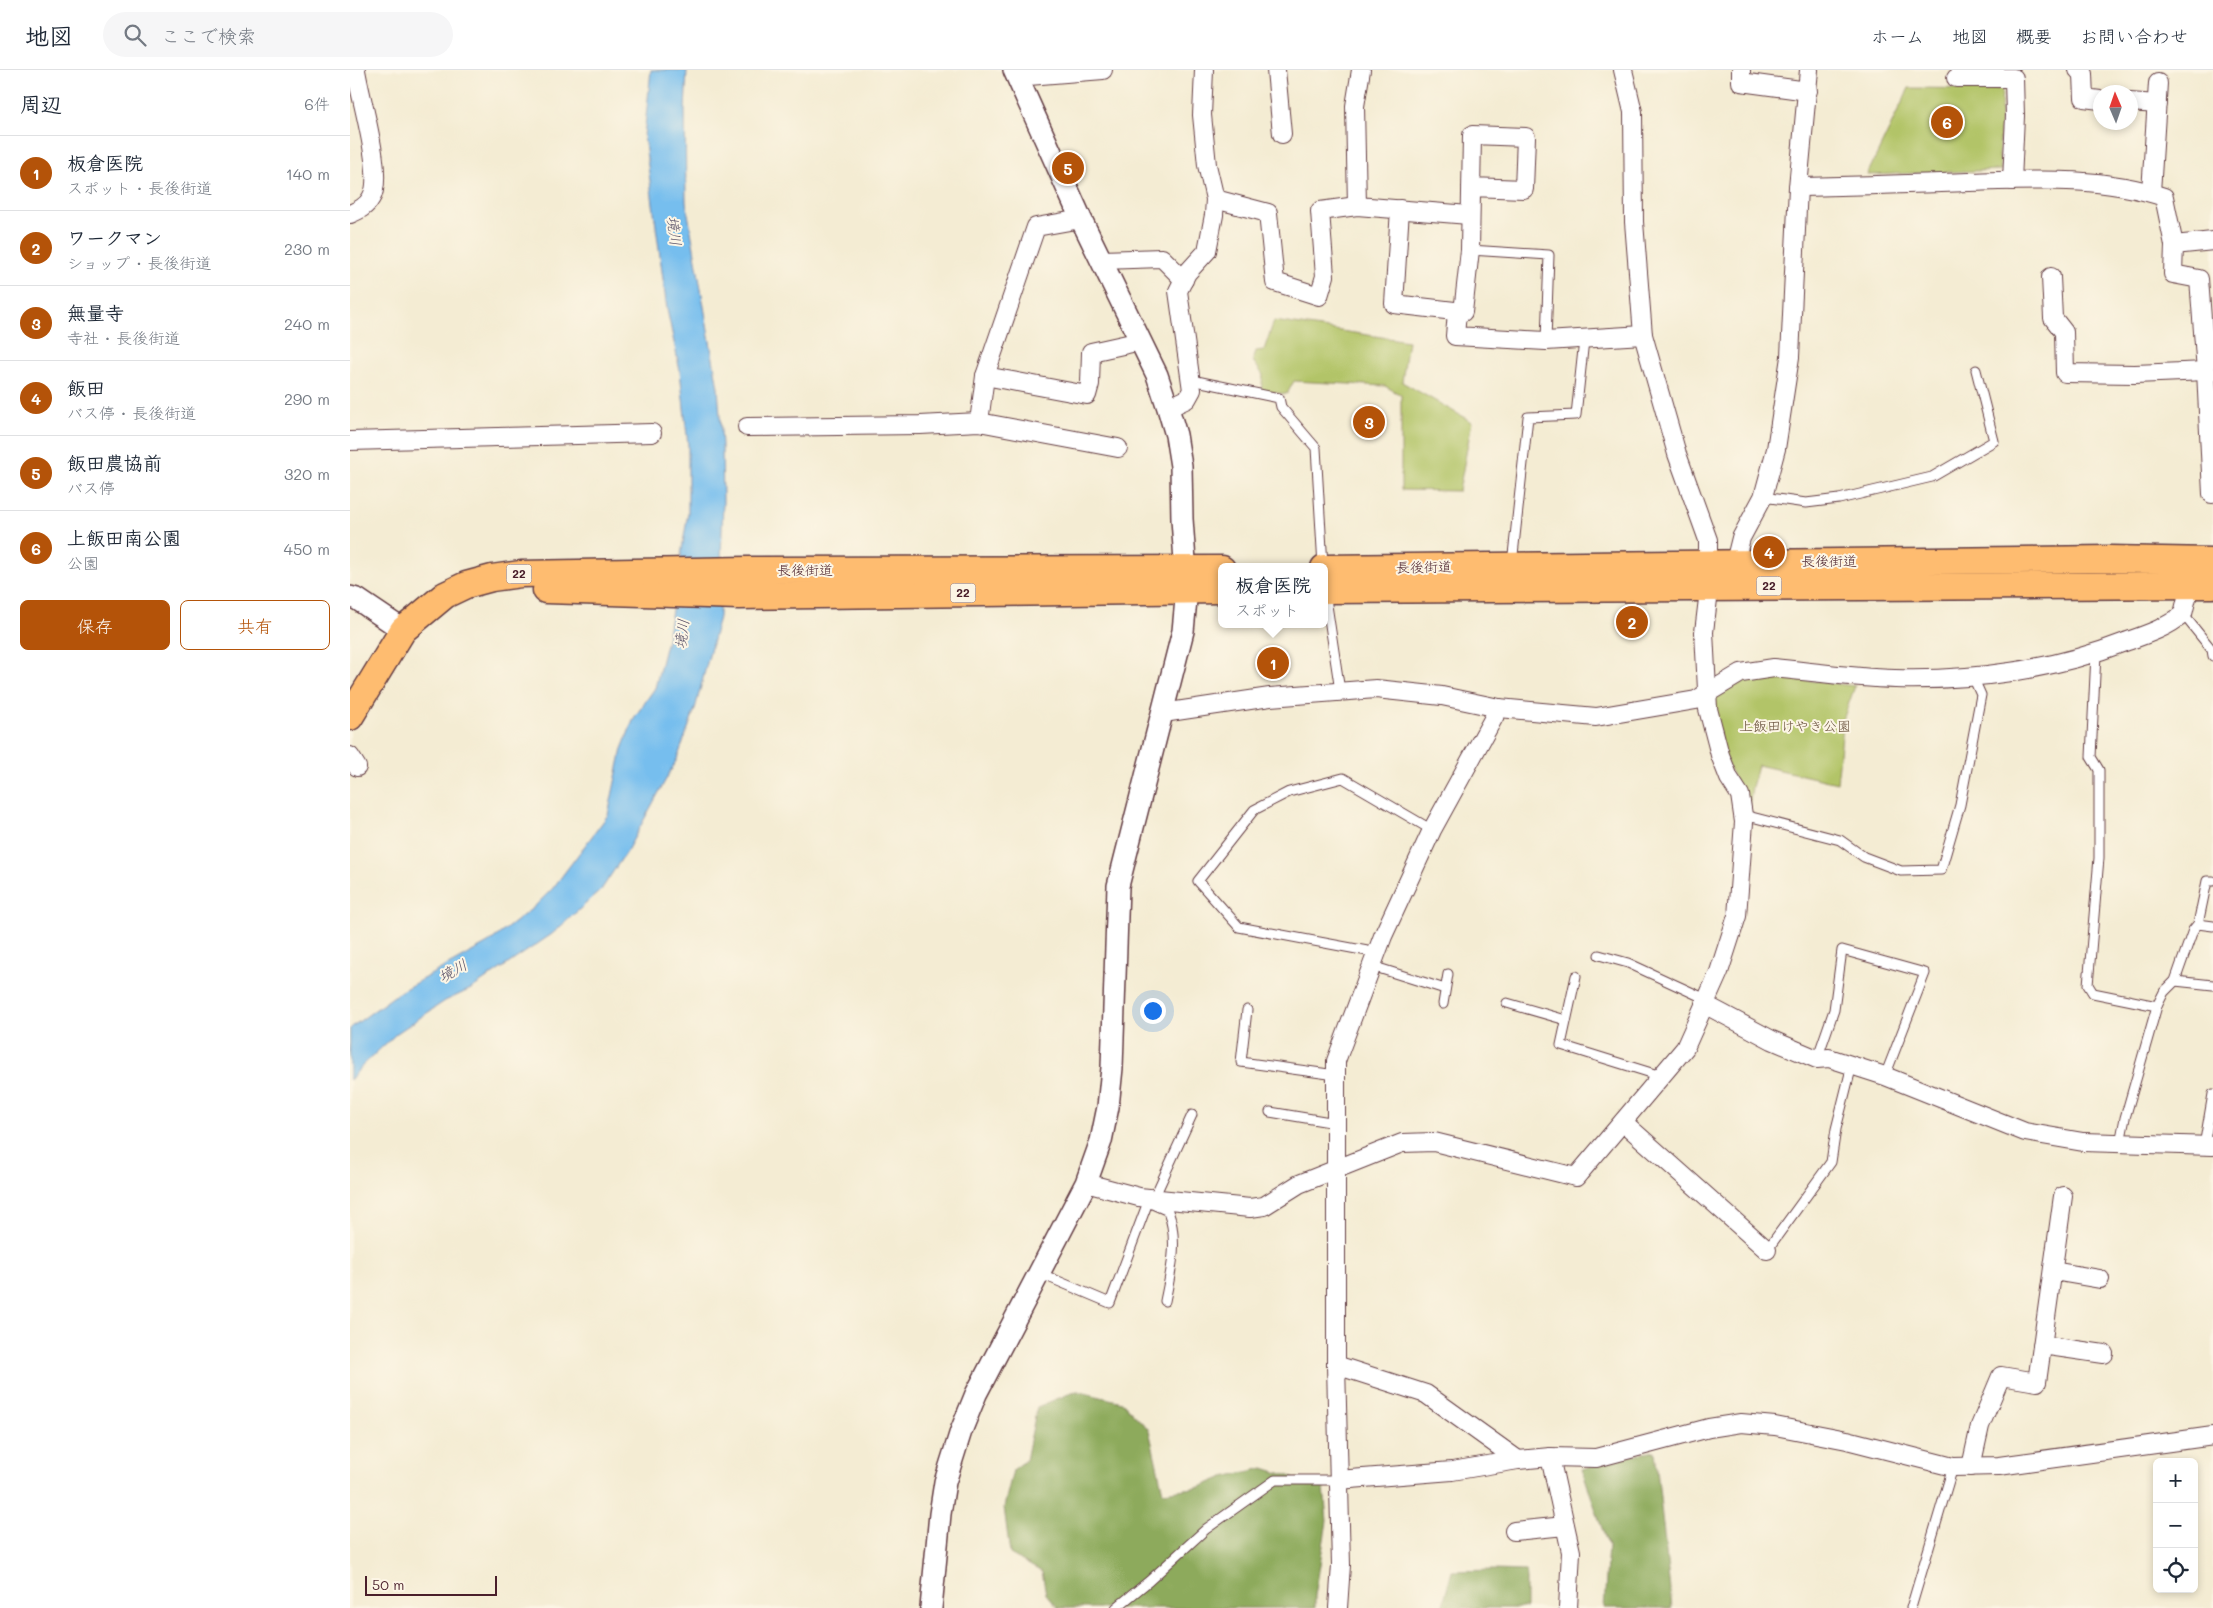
<!DOCTYPE html>
<html lang="ja">
<meta charset="utf-8">
<style>
body{margin:0;font-family:Mali,"Klee One",sans-serif;background:#f6f6f7;color:#1f2937}
.controls{position:absolute;right:15px;bottom:15px;display:grid;overflow:hidden;border-radius:8px;box-shadow:0 2px 8px #0003}
.controls button{width:45px;height:45px;display:grid;place-items:center;padding:0;border:0;border-bottom:1px solid #e0e1e3;background:#fff;color:#1f2937;font:25px sans-serif}
.compass{position:absolute;left:1743px;top:15px;width:45px;height:45px;border-radius:50%;background:#fff;box-shadow:0 2px 8px #0003;rotate:358deg}
.scale{position:absolute;left:15px;bottom:12px;width:132px;box-sizing:border-box;padding-left:5px;border:2px solid #4a1f2b;border-top:0;font-size:14px;line-height:18px;white-space:nowrap;color:#4a1f2b;-webkit-text-stroke:4px #fcf5e5;paint-order:stroke}
.you{position:absolute;left:802px;top:940px;width:18px;height:18px;margin:-12px;border:4px solid #fff;border-radius:50%;background:#1a73e8;box-shadow:0 0 0 8px #1a73e833}
.badge{display:grid;place-items:center;width:32px;height:32px;border-radius:50%;background:#b45309;color:#fff;font-size:16px;font-weight:700}
.pin{position:absolute;translate:-50% -50%;border:2px solid #fff;box-shadow:0 1px 5px #0006}
.popup{position:absolute;left:868px;top:493px;width:110px;height:65px;box-sizing:border-box;display:grid;place-content:center;border-radius:8px;background:#fff;filter:drop-shadow(0 1px 4px #0005);font-size:16px;white-space:nowrap;color:#747a83}
.popup b{font-size:19px;color:#1f2937}
.popup::after{content:'';position:absolute;left:50%;top:100%;margin-left:-10px;border:10px solid transparent;border-top-color:#fff}
.list{margin:0;padding:0;list-style:none}
h2{display:flex;justify-content:space-between;align-items:center;height:65px;margin:0;padding:0 20px;font-size:21px}
h2 small{font-size:16px;font-weight:400;color:#747a83}
.list li{display:grid;grid-template-columns:32px 1fr auto;gap:15px;align-items:center;box-sizing:border-box;height:75px;padding:0 20px;border-top:1px solid #e0e1e3}
.list b{display:block;font-size:19px;white-space:nowrap}
.list p{margin:0;font-size:16px;white-space:nowrap;color:#747a83}
.list em{font-size:16px;font-style:normal;color:#747a83}
.actions{display:flex;gap:10px;padding:15px 20px}
.actions a{flex:1;padding:11px 0;border:1px solid #b45309;border-radius:8px;text-align:center;font-size:18px;color:#b45309}
.actions .main{background:#b45309;color:#fff}
.icon{flex:none;width:28px;height:28px;fill:none;stroke:currentColor;stroke-width:2;stroke-linecap:round;stroke-linejoin:round}
.map{position:relative;flex:none;width:1863px;height:1538px;overflow:hidden}
header{display:flex;align-items:center;gap:30px;box-sizing:border-box;height:70px;padding:0 25px;background:#fff;border-bottom:1px solid #e0e1e3}
header strong{font-size:24px}
nav{display:flex;gap:28px;margin-inline-start:auto;font-size:18px}
.search{width:350px;height:45px;background:#f6f6f7;display:flex;align-items:center;gap:12px;box-sizing:border-box;padding:0 18px;border-radius:28px;color:#747a83;font-size:19px}
main{display:flex}
aside{flex:1;background:#fff}
.map>svg:first-child{display:block}
.green{fill:#b2c468;stroke:#7e724a}
.forest{fill:#8daa5c;stroke:#6c6444}
.water{fill:#76beee;stroke:#606e8c}
.lines{fill:none;stroke-linecap:round;stroke-linejoin:round}
.service-casing{stroke:#643e44;stroke-width:11}
.minor-casing{stroke:#643e44;stroke-width:20}
.tertiary-casing{stroke:#643e44;stroke-width:24}
.primary-casing{stroke:#643e44;stroke-width:29}
.service{stroke:#fff;stroke-width:9}
.minor{stroke:#fff;stroke-width:18}
.tertiary{stroke:#fff;stroke-width:21}
.primary{stroke:#febc70;stroke-width:26}
.labels{text-anchor:middle;stroke-width:4;stroke-linejoin:round;paint-order:stroke}
.shield{fill:#fcf5e5;stroke:#7f5f63;stroke-width:1}
.shield-label{font-size:12px;font-weight:bold;fill:#4a1f2b}
.street-label{font-size:14px;fill:#4a1f2b;stroke:#fcf5e5}
.park-label{font-size:14px;fill:#69513d;stroke:#fcf5e5}
.water-label{font-size:15px;font-style:italic;fill:#574f66;stroke:#fcf5e5}
</style>
<header>
<strong>地図</strong>
<div class="search"><svg class="icon" aria-label="search" viewBox="0 0 24 24"><circle cx="10" cy="10" r="6"/><path d="M15 15l6 6"/></svg>ここで検索</div>
<nav><a>ホーム</a><a>地図</a><a>概要</a><a>お問い合わせ</a></nav>
</header>
<main>
<aside>
<h2>周辺<small>6件</small></h2>
<ul class="list">
<li><span class="badge">1</span><div><b>板倉医院</b><p>スポット · 長後街道</p></div><em>140 m</em></li>
<li><span class="badge">2</span><div><b>ワークマン</b><p>ショップ · 長後街道</p></div><em>230 m</em></li>
<li><span class="badge">3</span><div><b>無量寺</b><p>寺社 · 長後街道</p></div><em>240 m</em></li>
<li><span class="badge">4</span><div><b>飯田</b><p>バス停 · 長後街道</p></div><em>290 m</em></li>
<li><span class="badge">5</span><div><b>飯田農協前</b><p>バス停</p></div><em>320 m</em></li>
<li><span class="badge">6</span><div><b>上飯田南公園</b><p>公園</p></div><em>450 m</em></li>
</ul>
<div class="actions"><a class="main">保存</a><a>共有</a></div>
</aside>
<div class="map">
<svg width="1863" height="1538" viewBox="0 0 1863 1538">
<rect width="100%" height="100%" fill="#fcf5e5"/>
<filter id="ink" filterUnits="userSpaceOnUse"><feTurbulence type="fractalNoise" baseFrequency=".02" numOctaves="2"/><feDisplacementMap in="SourceGraphic" scale="10" xChannelSelector="R" yChannelSelector="G"/><feConvolveMatrix kernelMatrix="1 2 1 2 8 2 1 2 1" color-interpolation-filters="sRGB"/></filter>
<filter id="wash" filterUnits="userSpaceOnUse"><feTurbulence type="fractalNoise" baseFrequency=".0096" numOctaves="4" result="noise"/><feDisplacementMap in="SourceGraphic" scale="20" xChannelSelector="R" yChannelSelector="G"/><feGaussianBlur stdDeviation="1.12" result="paint"/><feColorMatrix in="noise" values="0 0 0 0 0 0 0 0 0 0 0 0 0 0 0 0 0 1.4 0 .05"/><feComposite in="paint" operator="in"/></filter>
<g filter="url(#wash)">
<rect width="100%" height="100%" fill="#f4ecd3"/>
<!-- green -->
<g class="green">
<polygon points="1559,18 1652,19 1649,86 1651,100 1517,105"/>
<polygon points="924,251 1058,271 1052,312 1122,352 1109,421 1051,420 1051,325 1035,316 944,311 937,324 911,321 913,305 903,291 906,281 914,280"/>
<polygon points="1421,606 1505,616 1494,647 1487,713 1408,695 1402,717 1399,739 1376,692 1361,629 1398,609"/>
</g>
<!-- forest -->
<g class="forest">
<polygon points="726,1321 772,1332 799,1360 813,1422 850,1417 874,1407 914,1398 974,1417 977,1451 965,1526 965,1538 708,1538 696,1524 692,1502 660,1484 654,1437 663,1400 676,1390 687,1337"/>
<polygon points="1305,1381 1322,1538 1254,1538 1258,1476 1232,1399 1279,1386"/>
<polygon points="1144,1500 1176,1501 1176,1538 1092,1538 1102,1501"/>
</g>
<!-- water -->
<polygon class="water" points="301,0 337,0 335,40 336,132 368,318 372,375 373,431 369,547 345,639 327,689 278,779 251,820 202,864 121,919 95,931 47,963 12,996 0,1010 0,959 3,956 51,921 138,873 184,837 203,818 258,745 272,679 284,648 305,618 317,570 338,443 338,375 330,301 317,239 294,66"/>
</g>
<g filter="url(#ink)">
<g class="lines">
<!-- service casing -->
<g class="service-casing">
<g id="service">
<polyline points="1120,180 1199,185 1196,271"/>
<polyline points="842,310 929,328 931,337 966,378 973,496"/>
<polyline points="1413,427 1456,433 1489,429 1582,407 1644,371 1626,300"/>
<polyline points="1162,494 1178,347 1226,345 1234,270"/>
<polyline points="975,522 990,621"/>
<polyline points="1833,544 1862,580 1863,586"/>
<polyline points="1746,584 1741,687 1749,700 1749,788 1738,915 1743,923 1807,936"/>
<polyline points="1394,745 1490,770 1514,787 1551,801 1591,800 1610,735 1631,625 1623,607"/>
<polyline points="1848,854 1863,856"/>
<polyline points="1028,883 889,857 848,811 904,740 939,722 993,708 1082,760"/>
<polyline points="1249,885 1278,893 1356,929"/>
<polyline points="1022,896 1095,919"/>
<polyline points="1226,906 1211,975 1311,1006"/>
<polyline points="1825,911 1863,915"/>
<polyline points="1157,933 1216,950"/>
<polyline points="1093,934 1098,904"/>
<polyline points="897,940 891,992 986,1005"/>
<polyline points="1467,989 1484,940 1492,880 1575,903 1535,1006"/>
<polyline points="920,1042 986,1053"/>
<polyline points="1770,1073 1775,1048 1807,936 1814,922 1825,911 1843,860 1848,854 1857,811 1863,811"/>
<polyline points="1854,1076 1863,1024"/>
<polyline points="804,1128 842,1045"/>
<path d="M 802,1134 L 818,1141 C 829,1171 821,1201 815,1231"/>
<polyline points="1417,1180 1481,1092 1486,1059 1502,995"/>
<polyline points="689,1203 760,1233 798,1132"/>
<polyline points="766,1538 799,1511 856,1459 925,1410 988,1410"/>
<polyline points="1561,1538 1603,1397"/>
</g>
</g>
<!-- minor casing -->
<g class="minor-casing">
<g id="minor">
<polyline points="926,0 932,64"/>
<polyline points="1391,0 1391,12 1458,21"/>
<polyline points="1728,0 1733,4 1734,28 1750,30"/>
<polyline points="666,7 753,0"/>
<polyline points="1606,8 1664,8 1665,46 1662,111"/>
<polyline points="1780,32 1807,34"/>
<path d="M 1448,117 C 1505,116 1562,114 1619,112 C 1684,110 1752,106 1814,127 L 1824,175 L 1823,204 L 1849,209 L 1856,301 L 1862,424"/>
<polyline points="1801,122 1808,13"/>
<polyline points="865,129 918,143 925,212 969,226 975,206 970,141 1007,136 1119,145"/>
<polyline points="1007,136 1005,36 1011,0"/>
<polyline points="1050,139 1044,234 1113,242 1120,180 1122,65 1176,67 1174,119 1121,117"/>
<path d="M 0,144 C 9,140 16,137 21,128 C 35,107 10,28 6,0"/>
<polyline points="1824,175 1863,171"/>
<polyline points="752,190 812,188 834,210"/>
<polyline points="1701,207 1703,248 1714,262 1715,303 1785,304 1856,301"/>
<polyline points="1107,242 1105,266 1196,271 1293,265"/>
<polyline points="635,306 737,325 740,314 741,282 791,271"/>
<polyline points="818,338 837,329 842,320 828,221 837,203 857,181 864,145 865,129 857,95 852,45 854,0"/>
<polyline points="629,352 635,306 686,157 731,149"/>
<polyline points="397,357 570,355 629,352 768,378"/>
<polyline points="0,371 302,363"/>
<polyline points="1385,492 1391,468 1413,427 1426,379 1440,287 1448,117 1459,0"/>
<path d="M 813,643 L 920,627 L 1026,619 L 1092,626 L 1149,638 L 1246,647 L 1346,630 L 1391,603 L 1424,598 C 1464,602 1505,608 1545,609 C 1622,611 1704,600 1775,572 C 1795,565 1817,558 1833,544 L 1840,515"/>
<polyline points="0,686 7,697"/>
<polyline points="1354,934 1422,970 1467,989 1479,988 1535,1006 1675,1062 1733,1072 1863,1076"/>
<polyline points="1273,1052 1417,1180"/>
<polyline points="736,1113 789,1127 900,1138 914,1136 949,1114 1052,1073 1084,1072 1226,1107 1335,978 1369,902 1387,846 1394,752 1390,725 1379,708 1370,685 1358,639 1354,562 1358,529 1358,470 1327,384 1293,265 1284,152 1283,42 1273,0"/>
<polyline points="1703,1201 1750,1209"/>
<polyline points="1692,1275 1754,1284"/>
<polyline points="986,1295 1076,1324 1168,1390"/>
<polyline points="1200,1387 1221,1482 1218,1538"/>
<polyline points="1621,1397 1630,1356 1651,1306 1687,1312 1713,1126"/>
<polyline points="988,1410 1102,1401 1168,1390 1200,1387 1246,1388 1359,1358 1391,1353 1425,1356 1497,1370 1603,1397 1649,1396 1863,1366"/>
<polyline points="1164,1461 1215,1456"/>
<polyline points="988,1538 991,1495 986,1295 986,991 1033,866 1082,760 1149,638"/>
</g>
</g>
<!-- tertiary casing -->
<g class="tertiary-casing">
<g id="tertiary">
<polyline points="0,527 7,529 53,560"/>
<polyline points="581,1538 590,1444 595,1412 611,1361 626,1324 736,1113 751,1071 758,1037 762,998 768,816 833,561 837,519 832,449 831,396 826,365 818,338 807,305 731,149 664,0"/>
</g>
</g>
<!-- primary casing -->
<g class="primary-casing">
<g id="primary">
<polyline points="974,498 1760,489 1863,491"/>
<polyline points="196,520 389,526 872,520"/>
<polyline points="974,520 1863,515"/>
<polyline points="0,647 53,560 95,525 116,515 142,508 171,504 397,500 872,499"/>
</g>
</g>
<!-- service -->
<use href="#service" class="service"/>
<!-- minor -->
<use href="#minor" class="minor"/>
<!-- tertiary -->
<use href="#tertiary" class="tertiary"/>
<!-- primary -->
<use href="#primary" class="primary"/>
</g>
</g>
<g class="labels">
<!-- shield labels -->
<g class="shield">
<rect x="156.5" y="494.5" width="25" height="19" rx="4"/>
<rect x="1406.5" y="506.5" width="25" height="19" rx="4"/>
<rect x="600.5" y="513.5" width="25" height="19" rx="4"/>
</g>
<g class="shield-label">
<text x="169" y="508">22</text>
<text x="1419" y="520">22</text>
<text x="613" y="527">22</text>
</g>
<!-- street labels -->
<g class="street-label">
<text x="1479" y="496">長後街道</text>
<text transform="translate(1074 497) rotate(-1)" y="5">長後街道</text>
<text x="455" y="505">長後街道</text>
</g>
<!-- park labels -->
<g class="park-label">
<text x="1445" y="661">上飯田けやき公園</text>
</g>
<!-- water labels -->
<g class="water-label">
<text transform="translate(324 161) rotate(83)" y="5">境川</text>
<text transform="translate(332 564) rotate(-83)" y="5">境川</text>
<text transform="translate(103 901) rotate(-29)" y="5">境川</text>
</g>
</g>
</svg>
<div class="controls">
<button>+</button>
<button>−</button>
<button><svg class="icon" aria-label="locate" viewBox="0 0 24 24"><circle cx="12" cy="12" r="6"/><path d="M12 2v4M12 18v4M2 12h4M18 12h4"/></svg></button>
</div>
<svg class="compass" viewBox="-18 -18 36 36"><path d="M0-13l5 13h-10z" fill="#e53935"/><path d="M0 13l5-13h-10z" fill="#747a83"/></svg>
<div class="scale">50 m</div>
<div class="you"></div>
<div class="pin badge" style="left:923px;top:593px">1</div>
<div class="popup"><b>板倉医院</b>スポット</div>
<div class="pin badge" style="left:1282px;top:552px">2</div>
<div class="pin badge" style="left:1019px;top:352px">3</div>
<div class="pin badge" style="left:1419px;top:482px">4</div>
<div class="pin badge" style="left:718px;top:98px">5</div>
<div class="pin badge" style="left:1597px;top:52px">6</div>
</div>
</main>
